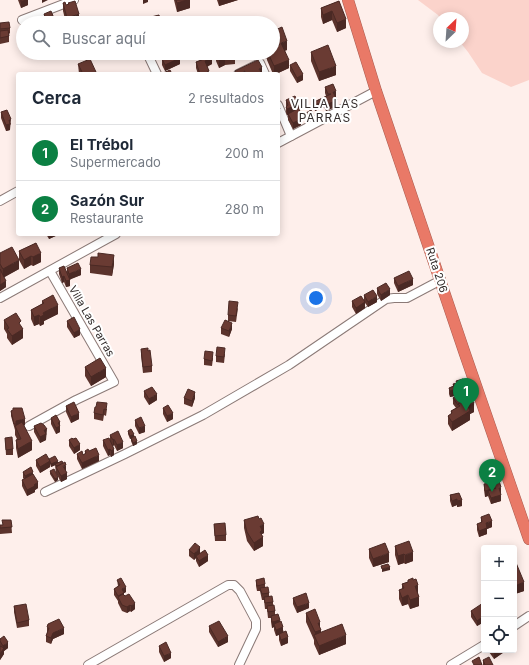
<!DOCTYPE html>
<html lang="es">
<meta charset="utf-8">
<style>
body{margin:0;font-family:Inter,sans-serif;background:#f6f6f7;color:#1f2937}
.controls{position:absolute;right:12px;bottom:12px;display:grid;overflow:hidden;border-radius:4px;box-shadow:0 2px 10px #0003}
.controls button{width:36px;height:36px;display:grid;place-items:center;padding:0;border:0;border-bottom:1px solid #e0e1e3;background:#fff;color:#1f2937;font:20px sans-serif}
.compass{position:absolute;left:433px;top:12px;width:36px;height:36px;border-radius:50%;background:#fff;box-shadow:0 2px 10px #0003;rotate:25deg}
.you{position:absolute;left:316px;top:298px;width:14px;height:14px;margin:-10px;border:3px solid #fff;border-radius:50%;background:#1a73e8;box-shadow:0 0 0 6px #1a73e833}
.badge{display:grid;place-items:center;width:26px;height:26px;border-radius:50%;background:#0b8043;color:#fff;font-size:13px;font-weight:700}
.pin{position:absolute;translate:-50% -33px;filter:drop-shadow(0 1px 2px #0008)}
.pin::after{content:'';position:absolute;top:21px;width:14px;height:12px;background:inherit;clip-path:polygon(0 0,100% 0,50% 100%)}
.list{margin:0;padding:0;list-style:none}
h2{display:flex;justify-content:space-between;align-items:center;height:52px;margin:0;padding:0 16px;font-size:17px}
h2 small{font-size:13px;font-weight:400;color:#747a83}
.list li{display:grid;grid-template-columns:26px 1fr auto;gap:12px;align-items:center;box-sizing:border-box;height:56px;padding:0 16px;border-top:1px solid #e0e1e3}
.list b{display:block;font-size:15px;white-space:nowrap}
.list p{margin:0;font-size:13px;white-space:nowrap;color:#747a83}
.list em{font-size:13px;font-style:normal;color:#747a83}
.icon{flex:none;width:22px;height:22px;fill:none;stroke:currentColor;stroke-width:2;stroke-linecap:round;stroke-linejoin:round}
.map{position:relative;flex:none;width:529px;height:665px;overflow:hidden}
.search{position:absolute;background:#fff;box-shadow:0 2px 10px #0003;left:16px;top:16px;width:264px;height:44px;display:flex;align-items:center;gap:10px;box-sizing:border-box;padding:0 14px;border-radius:22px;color:#747a83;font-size:15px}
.panel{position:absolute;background:#fff;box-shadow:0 2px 10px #0003;left:16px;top:72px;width:264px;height:164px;border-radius:4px}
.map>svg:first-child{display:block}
.green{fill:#fbd3cb}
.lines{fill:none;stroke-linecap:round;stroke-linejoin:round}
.minor-casing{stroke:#8b7a77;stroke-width:10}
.highway-casing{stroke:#aa5e52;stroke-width:12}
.minor{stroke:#fff;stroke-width:8}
.highway{stroke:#e97967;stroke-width:11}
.wall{fill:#5b332c}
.shaded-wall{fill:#4a2924}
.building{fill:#6a3b33;stroke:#4a2924}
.labels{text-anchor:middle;stroke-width:4;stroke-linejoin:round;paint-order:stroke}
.street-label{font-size:11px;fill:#342d2c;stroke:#fff}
.neighbourhood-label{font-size:12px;letter-spacing:1px;fill:#342d2c;stroke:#fff}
</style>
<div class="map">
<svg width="529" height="665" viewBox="0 0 529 665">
<rect width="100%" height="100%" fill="#feefeb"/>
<!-- green -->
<polygon class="green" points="418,0 529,0 529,80 511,87 482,73 468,52 460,42 463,42 463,18 440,18 438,15"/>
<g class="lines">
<!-- minor casing -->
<g class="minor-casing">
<g id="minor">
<polyline points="22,20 74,0"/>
<polyline points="147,53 157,74"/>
<polyline points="238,74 260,63 265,74"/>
<polyline points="278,105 291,136"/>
<polyline points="278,143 376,91"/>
<polyline points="0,201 18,191"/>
<polyline points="0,298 116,234"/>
<polyline points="29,426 76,400 114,382 50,271"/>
<polyline points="45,492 125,454 203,415 289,365 386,299 394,298 407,298 441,280"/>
<polyline points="514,626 529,616"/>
<polyline points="88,665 228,585 234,585 240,591 256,621 256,629 239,665"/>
<polyline points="451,665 484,645"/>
</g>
</g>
<!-- highway casing -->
<g class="highway-casing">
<polyline id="highway" points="348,0 376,91 465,354 529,539"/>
</g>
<!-- minor -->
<use href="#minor" class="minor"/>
<!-- highway -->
<use href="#highway" class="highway"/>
</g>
<!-- wall -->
<g class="wall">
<polygon points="18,0 28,0 28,5 21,8"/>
<polygon points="174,0 190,0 190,8 177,12"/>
<polygon points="217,0 238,0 219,6"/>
<polygon points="339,1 346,28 337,32 332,20 323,24 321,17 321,8"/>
<polygon points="63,3 66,5 68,5 68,3 79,23 66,23 63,11"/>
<polygon points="44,14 56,23 45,23 44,20"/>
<polygon points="0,23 10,28 10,33 9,34 9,42 0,44"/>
<polygon points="287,50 285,51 289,68 276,74 273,74 267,60 267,58 266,59 263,53 273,53"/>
<polygon points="311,52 336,75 319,81 311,61"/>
<polygon points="157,53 173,53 180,64 165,71 162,65 162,60 161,60"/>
<polygon points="216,53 235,53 235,64 225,65 219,68 216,61"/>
<polygon points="203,55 212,64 207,67 209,74 198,74 196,68 196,62 203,59"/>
<polygon points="78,64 96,74 79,74"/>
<polygon points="290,65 303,80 297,83 290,71"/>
<polygon points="325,87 336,97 335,97 337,106 326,111 324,107 315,111 314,108 314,102 326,96 325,93"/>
<polygon points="286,100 299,110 301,125 293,129 288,120 288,115 287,115 286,113"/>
<polygon points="1,112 11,124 10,125 10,130 6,131 1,118"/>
<polygon points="306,113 314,119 309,121 306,116"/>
<polygon points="46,234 60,234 49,239"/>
<polygon points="36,243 41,262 33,266 31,265 24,269 19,260 19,251"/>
<polygon points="0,253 19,269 4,277 6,287 0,291"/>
<polygon points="114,264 112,276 90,273 90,265"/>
<polygon points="59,268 67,272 67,268 81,275 70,279 70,286 66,287 64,282 62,283 59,274"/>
<polygon points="394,278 413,285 398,292 394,283"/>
<polygon points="377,288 390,295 381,301 377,294"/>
<polygon points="364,295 377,302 368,307 365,303 365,308 356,314 352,307 352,301 364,300"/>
<polygon points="42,301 58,314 44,321 44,324 40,326 39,324 34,326 31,319 31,310 42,304"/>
<polygon points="238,308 236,322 228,321 228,315"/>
<polygon points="4,320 21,326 23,338 12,345 7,338 7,334 4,329"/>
<polygon points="67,321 80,335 74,338 67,327"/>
<polygon points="221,328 232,329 229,337 221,334"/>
<polygon points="141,349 152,366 152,372 143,373 141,355"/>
<polygon points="225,354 224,363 216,362 216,356"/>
<polygon points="213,358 212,366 204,365 204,359"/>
<polygon points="85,367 106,377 91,386 85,376"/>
<polygon points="456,381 466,393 465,393 474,412 470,414 470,420 452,431 448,424 448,416 451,414 451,411 456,408 453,404 453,398 459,395 450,397 449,394 449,388 453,386 453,384 456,384"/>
<polygon points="144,391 157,400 149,405 144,397"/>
<polygon points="184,398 195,398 192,407 184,404"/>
<polygon points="66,406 79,419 71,423 66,412"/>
<polygon points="95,407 107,409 106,416 104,415 103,421 94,419 94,413"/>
<polygon points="13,408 25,425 23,425 32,450 18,458 16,448 16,440 17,439 15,435 15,430 11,416 11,411 13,410"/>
<polygon points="163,408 173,419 167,422 163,414"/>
<polygon points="51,418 60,422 60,432 56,434 51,424"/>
<polygon points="135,420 145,432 139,434 135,426"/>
<polygon points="34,426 47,435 46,435 46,440 40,443 34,432"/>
<polygon points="128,431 134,437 137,444 133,446 131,441 131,438 130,439 128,434"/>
<polygon points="110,435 123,448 117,451 114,445 113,446 114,455 111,457 110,455 108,456 103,446 103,440 110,441"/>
<polygon points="5,438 13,449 13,455 6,455"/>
<polygon points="73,439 80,450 74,454 69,446 69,440"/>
<polygon points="85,451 89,451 99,461 82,469 77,459 77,454 83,455 85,454"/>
<polygon points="36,460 49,460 58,463 66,471 67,479 61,482 56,473 55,465 51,467 50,464 50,467 40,473 36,466"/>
<polygon points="50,471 58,480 55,482 50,474"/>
<polygon points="23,472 33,474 38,488 35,490 35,492 27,496 22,486 22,480 24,479 23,478"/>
<polygon points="484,484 501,493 500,493 501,501 491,504 488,496 485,497 484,490"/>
<polygon points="459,493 462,506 457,507 457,505 452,507 450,501 450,495"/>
<polygon points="481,517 492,527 487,529 487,534 479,537 477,530 477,524 481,523"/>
<polygon points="11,520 12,533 0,534 0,525 2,525"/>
<polygon points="244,520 264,533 262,534 263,546 254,551 247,541 244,528"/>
<polygon points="214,524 226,535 226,541 215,541"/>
<polygon points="395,546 413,561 405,564 404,563 398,565 395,555"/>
<polygon points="369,549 389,562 373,567 369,558"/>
<polygon points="189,550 200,553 208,561 199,567 196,561 196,558 194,560 189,556"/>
<polygon points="514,558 524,591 515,594 514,592"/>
<polygon points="117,580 126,592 124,593 124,595 135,609 131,612 130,611 127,613 122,611 118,603 118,601 114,595 114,589 118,586"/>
<polygon points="256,580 265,584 265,587 269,593 269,596 273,602 273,605 275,611 275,614 280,622 288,643 281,646 279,640 279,635 276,636 274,630 274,627 272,628 271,622 271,618 268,618 267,609 265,609 264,600 262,600 260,591 257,591 256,586"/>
<polygon points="408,580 418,594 419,606 410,609 408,604 402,606 399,599 399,590 402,589 402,584 408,582"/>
<polygon points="293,598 309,608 297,613 293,604"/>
<polygon points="484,605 484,622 477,626 471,617 471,611"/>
<polygon points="14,606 29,620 29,626 17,628 14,612"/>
<polygon points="306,613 320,628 321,633 346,644 319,655 314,644 314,640 306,622"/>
<polygon points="209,626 228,642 218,647 209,632"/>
<polygon points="47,627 64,634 53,639 51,644 46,642 46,636 47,633"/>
<polygon points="0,639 8,648 4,651 4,654 0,660"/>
<polygon points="159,646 171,658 164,662 159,652"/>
<polygon points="489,650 507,650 494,659 489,652"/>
<polygon points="483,660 493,665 483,665"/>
</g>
<!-- shaded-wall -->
<g class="shaded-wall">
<polygon points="26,0 28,0 28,5 21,8 21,2"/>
<polygon points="42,0 48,0 42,3"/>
<polygon points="143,0 148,0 148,2 143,4"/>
<polygon points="187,0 190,0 190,8 177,12 177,3"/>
<polygon points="219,0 238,0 219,6"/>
<polygon points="332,11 332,20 323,24 323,15"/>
<polygon points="79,14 79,23 67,23 67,18"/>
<polygon points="346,19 346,28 337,32 337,23"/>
<polygon points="287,41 287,50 281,52 281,43"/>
<polygon points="163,53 173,53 173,54 161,60 161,54"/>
<polygon points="225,56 225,65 219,68 219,59"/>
<polygon points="180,58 180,64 165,71 165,65"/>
<polygon points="212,58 212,64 205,67 205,61"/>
<polygon points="289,60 289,68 276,74 274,74 274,66"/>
<polygon points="336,66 336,75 319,81 319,72"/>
<polygon points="262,67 262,74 259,69"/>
<polygon points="245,71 245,74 240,74"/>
<polygon points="303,74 303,80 297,83 297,78"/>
<polygon points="336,91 336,97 333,98 333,92"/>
<polygon points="337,100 337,106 326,111 326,105"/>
<polygon points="324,101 324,107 315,111 315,105"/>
<polygon points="299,104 299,110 288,114 288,115 287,115 287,109"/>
<polygon points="280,109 280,118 278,119 278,110"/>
<polygon points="314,116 314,119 309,121 309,118"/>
<polygon points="11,119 10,130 6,131 6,125 9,120"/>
<polygon points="301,119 301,125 293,129 293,123"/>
<polygon points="49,234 60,234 49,239"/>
<polygon points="41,253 41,262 33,266 33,257"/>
<polygon points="114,255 114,264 112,276 112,267"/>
<polygon points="31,256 31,265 24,269 24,260"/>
<polygon points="19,260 19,269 3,278 3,269"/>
<polygon points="81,269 81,275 69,280 69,274"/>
<polygon points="64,276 64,282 62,283 62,277"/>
<polygon points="413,279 413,285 398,292 398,286"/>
<polygon points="70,280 70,286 66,287 66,281"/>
<polygon points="6,281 6,287 0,291 0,285"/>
<polygon points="390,289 390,295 381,301 381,295"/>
<polygon points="377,296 377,302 368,307 368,302"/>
<polygon points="365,302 365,308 356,314 356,308"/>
<polygon points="58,305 58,314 44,321 44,324 40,326 40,317 43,313"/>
<polygon points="39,315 39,324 34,326 34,317"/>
<polygon points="232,323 232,329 229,337 229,331"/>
<polygon points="23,329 23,338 12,345 12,336"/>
<polygon points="80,329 80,335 74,338 74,333"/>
<polygon points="106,368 106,377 91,386 91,377"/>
<polygon points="466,387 466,393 450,397 450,391"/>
<polygon points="195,392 195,398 192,407 192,401"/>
<polygon points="157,394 157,400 149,405 149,399"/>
<polygon points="474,403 474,412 470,414 470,420 452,431 452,422 468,406"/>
<polygon points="79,413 79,419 71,423 71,417"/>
<polygon points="173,413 173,419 167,422 167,416"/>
<polygon points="25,419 25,425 16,427 16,421"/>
<polygon points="60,422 60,432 56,434 56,428 58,423"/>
<polygon points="145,426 145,432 139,434 139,428"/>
<polygon points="47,429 46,440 40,443 40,437 44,430"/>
<polygon points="134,434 134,437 130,439 130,436"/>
<polygon points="114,439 114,445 113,446 113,440"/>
<polygon points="32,441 32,450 18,458 18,449"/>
<polygon points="137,441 137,444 133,446 133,443"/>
<polygon points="123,442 123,448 117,451 117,445"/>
<polygon points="80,444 80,450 74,454 74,448"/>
<polygon points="110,449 110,455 108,456 108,450"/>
<polygon points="114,449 114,455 111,457 111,451"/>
<polygon points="99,455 99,461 82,469 82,463"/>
<polygon points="50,461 50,467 40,473 40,467"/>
<polygon points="58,461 58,464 51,467 51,464"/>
<polygon points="66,465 66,471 63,472 58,470"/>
<polygon points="33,472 33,477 25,482 25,476"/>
<polygon points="67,473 67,479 61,482 61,476"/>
<polygon points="58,477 58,480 55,482 55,479"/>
<polygon points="38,482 38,488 35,490 35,492 27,496 27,490"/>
<polygon points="501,487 501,493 499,494 499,488"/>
<polygon points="496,488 488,491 488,496 485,497 485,491"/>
<polygon points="501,495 501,501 491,504 491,498"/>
<polygon points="457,499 457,505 452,507 452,501"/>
<polygon points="462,500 462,506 457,507 457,501"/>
<polygon points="492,521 492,527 487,529 487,534 479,537 479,531 486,523"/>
<polygon points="264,524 264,533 262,534 262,537 263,537 263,546 254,551 254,543 260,526"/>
<polygon points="200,547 200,553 196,556 196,558 194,560 194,554"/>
<polygon points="413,552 413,561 405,564 405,555"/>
<polygon points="389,553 389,562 373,567 373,559"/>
<polygon points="404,554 404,563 398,565 398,556"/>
<polygon points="208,555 208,561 199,567 199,561"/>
<polygon points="390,567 390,570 382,572 382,569"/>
<polygon points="524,582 524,591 515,594 515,586"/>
<polygon points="418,585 418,594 415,595 415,586"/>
<polygon points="126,587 126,592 124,593 124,599 118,598 118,596 122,589"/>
<polygon points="408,595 408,604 402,606 402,598"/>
<polygon points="419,597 419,606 410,609 410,600"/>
<polygon points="135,603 135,609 131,612 131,606"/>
<polygon points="309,603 309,608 297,613 297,607"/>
<polygon points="130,605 130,611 127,613 127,607"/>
<polygon points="484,616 484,622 477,626 477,621"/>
<polygon points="280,620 280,625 274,624 274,627 272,628 272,622"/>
<polygon points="320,622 320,630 321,630 321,638 315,636 315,632 318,623"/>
<polygon points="283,627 283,633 276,636 276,630"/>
<polygon points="64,628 64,634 53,639 51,644 51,638 53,633"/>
<polygon points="346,635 346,644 319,655 319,646"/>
<polygon points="228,636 228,642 218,647 218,642"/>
<polygon points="288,637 288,643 281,646 281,640"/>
<polygon points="8,642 8,648 4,651 4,654 0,660 0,654 3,649 3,646"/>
<polygon points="499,650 507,650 494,659 494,653"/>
<polygon points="171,653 171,658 164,662 164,656"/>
</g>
<!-- building -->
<g class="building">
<polygon points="21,0 26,0 21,2"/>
<polygon points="176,0 187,0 177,3"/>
<polygon points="75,1 79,14 67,18 63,3 65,2 66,5 69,4 68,3"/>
<polygon points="339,1 346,19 337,23 332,11 323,15 321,8"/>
<polygon points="51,11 56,23 47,23 44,14"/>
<polygon points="159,15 161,23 153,23 151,17"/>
<polygon points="9,22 10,28 0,29 0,23"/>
<polygon points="282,27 287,41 281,43 289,60 274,66 268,53 273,53 273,48 279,45 279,44 273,47 273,31"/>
<polygon points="8,30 9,36 0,38 0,31"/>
<polygon points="328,45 336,66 319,72 311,52"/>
<polygon points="175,53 177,53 180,58 165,65 162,59"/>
<polygon points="208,53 210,53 212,58 205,61 209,71 207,72 208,74 200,74 196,62 204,59 203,55"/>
<polygon points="216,53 235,53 235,56 225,56 219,59"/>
<polygon points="90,59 96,72 91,74 83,74 78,64"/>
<polygon points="258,60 262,67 259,69 262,74 246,74 245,71 240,74 237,74 235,71"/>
<polygon points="296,62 303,74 297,78 290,65"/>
<polygon points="170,70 172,74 163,74 163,73"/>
<polygon points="333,84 336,91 333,92 337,100 326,105 324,101 315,105 314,102 331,94 328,94 325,87"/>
<polygon points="295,96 299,104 287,109 286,107 288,105 286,100"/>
<polygon points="278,105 280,109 278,110"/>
<polygon points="299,108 300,112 298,113 301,119 293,123 288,114"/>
<polygon points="7,110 11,119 9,120 10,124 6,125 1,112"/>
<polygon points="311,110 314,116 309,118 306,113"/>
<polygon points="36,243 41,253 33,257 31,256 24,260 19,251"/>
<polygon points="12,247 19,260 3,269 0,264 0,253"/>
<polygon points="98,253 114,255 112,267 90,265 91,257 98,257"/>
<polygon points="78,263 81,269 69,274 67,268"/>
<polygon points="64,266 70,280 66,281 64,276 62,277 59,268"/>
<polygon points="0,269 6,281 0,285"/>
<polygon points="409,271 413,279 398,286 394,278"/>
<polygon points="386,283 390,289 381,295 377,288"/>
<polygon points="373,290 377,296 368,302 364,295"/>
<polygon points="53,295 58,305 43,313 44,315 40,317 39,315 34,317 31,310 44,303 42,301"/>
<polygon points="361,296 365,302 356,308 352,301"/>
<polygon points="229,301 238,302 236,316 228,315"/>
<polygon points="16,313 21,321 19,323 23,329 12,336 7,329 9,328 4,320"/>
<polygon points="74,317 80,329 74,333 67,321"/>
<polygon points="225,320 232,323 229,331 221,328"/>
<polygon points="217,347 225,348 224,357 216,356"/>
<polygon points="148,348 148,351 150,350 152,366 143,367 141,349"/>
<polygon points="205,351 213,352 212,361 204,359"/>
<polygon points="100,358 106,368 91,377 85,367"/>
<polygon points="463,379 466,387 450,391 449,388 454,386 453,384 457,383 456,381"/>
<polygon points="152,387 157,394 149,399 144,391"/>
<polygon points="188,389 195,392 192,401 184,398"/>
<polygon points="464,391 468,398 458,405 453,398"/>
<polygon points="470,397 474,403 468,406 470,411 452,422 448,416 452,413 451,411 460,406 458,404"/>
<polygon points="74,402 79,413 71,417 66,406"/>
<polygon points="97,402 107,403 106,410 104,409 103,415 94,413 95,407 96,407"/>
<polygon points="168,405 173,413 167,416 163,408"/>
<polygon points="13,408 22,408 25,419 16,421 16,424 14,424 11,411 13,410"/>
<polygon points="56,415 60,422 58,423 60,426 56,428 51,418"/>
<polygon points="141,417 145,426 139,428 135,420"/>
<polygon points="22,422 32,441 18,449 16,440 21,439 15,426"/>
<polygon points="41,423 44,425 47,429 44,430 46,434 40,437 34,426"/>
<polygon points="131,429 134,434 130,436 128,431"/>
<polygon points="118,431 123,442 117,445 114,439 113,440 110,435"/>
<polygon points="135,436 137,441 133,443 131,438"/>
<polygon points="12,437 13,449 6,450 5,438"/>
<polygon points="72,438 73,439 76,438 80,444 74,448 69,440"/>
<polygon points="109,438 114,449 111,451 110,449 108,450 103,440"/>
<polygon points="96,448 99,455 82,463 77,454 82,451 83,455 86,453 85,451 88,449 89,451"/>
<polygon points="46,454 50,461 40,467 36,460"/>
<polygon points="55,456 58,461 51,464 49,459"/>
<polygon points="62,461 63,463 57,466 55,464"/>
<polygon points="65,462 66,465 63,466 67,473 61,476 56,467"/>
<polygon points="31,467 33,472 25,476 23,472"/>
<polygon points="54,469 58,477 55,479 50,471"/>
<polygon points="33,474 38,482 34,485 35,486 27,490 22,480"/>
<polygon points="499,481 501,487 499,488 501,495 491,498 488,491 496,488 485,491 484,484"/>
<polygon points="459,493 462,500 457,501 457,499 452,501 450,495"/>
<polygon points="489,514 492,521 486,523 487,528 479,531 477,524 482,522 481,517"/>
<polygon points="258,516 259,519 261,518 264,524 260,526 262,530 260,532 263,537 254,543 247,532 244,520"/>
<polygon points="2,520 11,520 12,527 0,528 0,525 3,525"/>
<polygon points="225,523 226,535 215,536 214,524"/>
<polygon points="409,541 413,552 405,555 404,554 398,556 395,546"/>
<polygon points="195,543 200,547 194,554 189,550"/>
<polygon points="385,543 389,553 373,559 369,549"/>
<polygon points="205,550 208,555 199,561 196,556"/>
<polygon points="514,558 524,582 515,586 514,583 514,581 515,580 514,579"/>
<polygon points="388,564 390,567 382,569 381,566"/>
<polygon points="121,578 126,587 122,589 124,593 118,596 114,589 120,585 117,580"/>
<polygon points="264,578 265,584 257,586 256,580"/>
<polygon points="413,578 413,580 416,579 418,585 415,586 419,597 410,600 408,595 402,598 399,590 404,588 402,584 408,582 408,580"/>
<polygon points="268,587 269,593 262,594 260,588"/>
<polygon points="306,593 309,603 297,607 293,598"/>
<polygon points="123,594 125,596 129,594 135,603 131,606 130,605 127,607 122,605 118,597"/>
<polygon points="272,596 273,602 265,603 264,597"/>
<polygon points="483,603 484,605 484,616 477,621 471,611"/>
<polygon points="26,604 29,620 17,623 14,606"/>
<polygon points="274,605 275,611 268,612 267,606"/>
<polygon points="315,609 320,622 318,623 321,630 315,632 306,613"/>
<polygon points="278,614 280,620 272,622 271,616"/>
<polygon points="59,619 64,628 53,633 51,638 46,636 49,628 47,627 48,624"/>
<polygon points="219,621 228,636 218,642 209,626"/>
<polygon points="281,621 283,627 276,630 274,624"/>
<polygon points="342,624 346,635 319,646 314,635"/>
<polygon points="286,631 288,637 281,640 279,634"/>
<polygon points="4,636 8,642 3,646 0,641 0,639"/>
<polygon points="166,642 171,653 164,656 159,646"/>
<polygon points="0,646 4,648 0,654"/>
<polygon points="492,650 499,650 494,653"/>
<polygon points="479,657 482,665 474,665 472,661"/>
<polygon points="489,657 493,665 485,665 483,660"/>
</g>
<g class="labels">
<!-- street labels -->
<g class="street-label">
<text transform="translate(437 270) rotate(72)" y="4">Ruta 206</text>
<text transform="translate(92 321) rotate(60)" y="4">Villa Las Parras</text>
</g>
<!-- neighbourhood labels -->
<g class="neighbourhood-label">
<text x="325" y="108">VILLA LAS<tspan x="325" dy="14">PARRAS</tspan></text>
</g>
</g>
</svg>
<div class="controls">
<button>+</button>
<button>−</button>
<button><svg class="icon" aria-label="locate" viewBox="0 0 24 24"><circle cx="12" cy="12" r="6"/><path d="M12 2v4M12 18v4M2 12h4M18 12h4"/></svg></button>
</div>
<svg class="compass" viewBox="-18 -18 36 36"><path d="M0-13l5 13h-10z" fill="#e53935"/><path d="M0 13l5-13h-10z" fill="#747a83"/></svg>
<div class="you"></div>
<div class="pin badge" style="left:466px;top:411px">1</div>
<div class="pin badge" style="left:492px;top:492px">2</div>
<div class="search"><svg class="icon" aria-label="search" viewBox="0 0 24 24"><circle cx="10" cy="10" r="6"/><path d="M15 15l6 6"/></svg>Buscar aquí</div>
<section class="panel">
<h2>Cerca<small>2 resultados</small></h2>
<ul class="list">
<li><span class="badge">1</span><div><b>El Trébol</b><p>Supermercado</p></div><em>200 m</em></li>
<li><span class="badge">2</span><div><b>Sazón Sur</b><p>Restaurante</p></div><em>280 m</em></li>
</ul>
</section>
</div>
